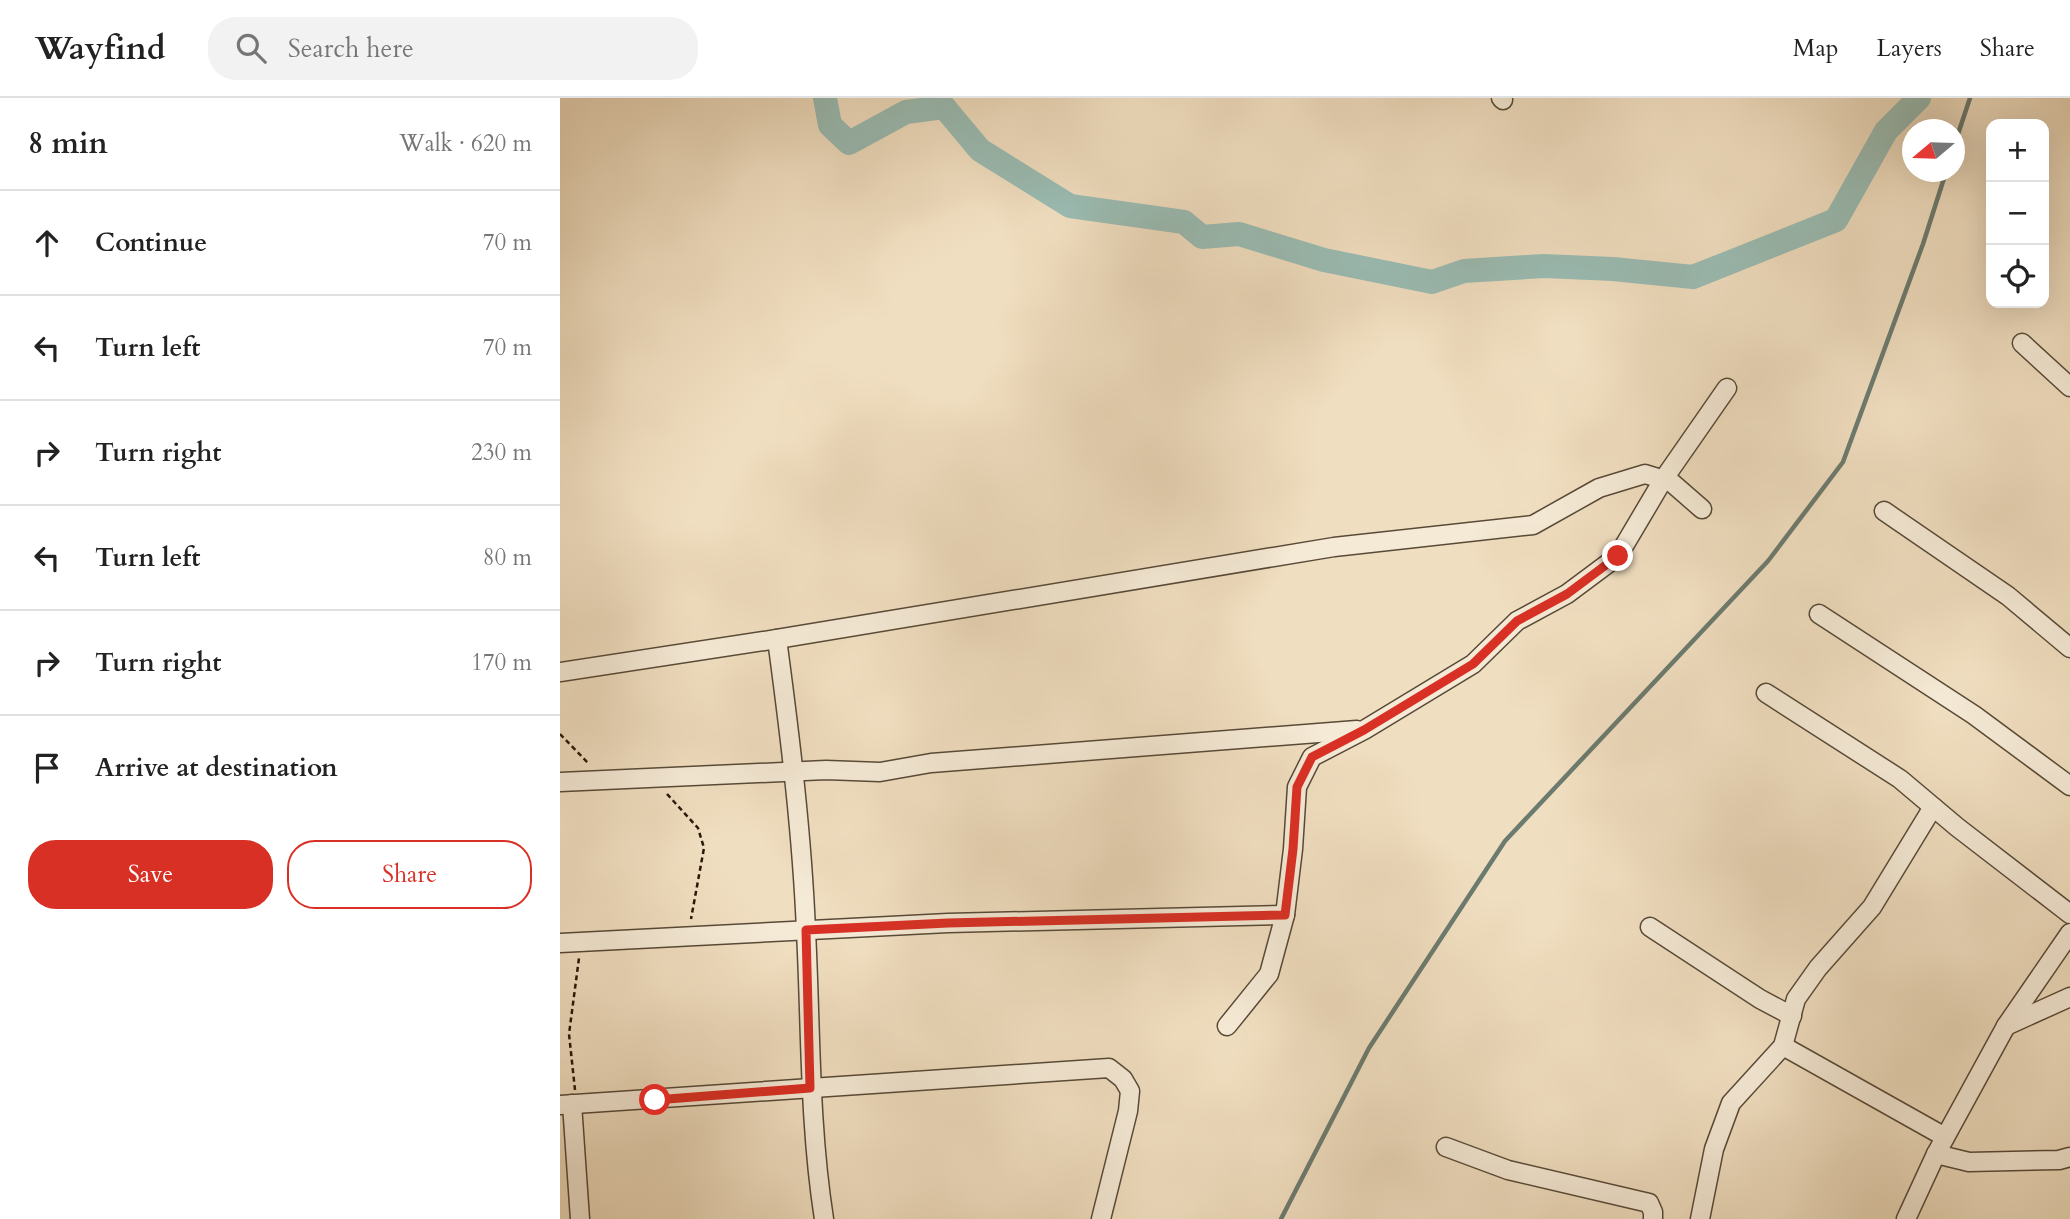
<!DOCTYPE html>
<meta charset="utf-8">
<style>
body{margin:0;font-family:Cardo,serif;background:#f2f2f2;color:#222}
.controls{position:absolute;right:21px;top:21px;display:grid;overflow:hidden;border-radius:14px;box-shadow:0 7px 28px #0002}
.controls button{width:63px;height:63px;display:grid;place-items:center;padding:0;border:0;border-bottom:2px solid #e0e0e0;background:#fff;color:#222;font:35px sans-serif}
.compass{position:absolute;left:1342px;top:21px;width:63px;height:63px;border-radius:50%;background:#fff;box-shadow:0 7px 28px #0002;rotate:251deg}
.stop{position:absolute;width:21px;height:21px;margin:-16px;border:5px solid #d93025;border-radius:50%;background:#fff}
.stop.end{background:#d93025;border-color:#fff;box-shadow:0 2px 7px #0008}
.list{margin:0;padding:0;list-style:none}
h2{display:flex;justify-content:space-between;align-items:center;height:91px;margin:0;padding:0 28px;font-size:30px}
h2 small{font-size:23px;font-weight:400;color:#767676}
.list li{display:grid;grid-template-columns:46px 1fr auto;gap:21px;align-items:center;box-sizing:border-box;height:105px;padding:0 28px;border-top:2px solid #e0e0e0}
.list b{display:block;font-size:26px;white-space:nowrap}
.list em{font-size:23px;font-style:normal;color:#767676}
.actions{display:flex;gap:14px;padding:21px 28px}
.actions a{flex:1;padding:16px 0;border:2px solid #d93025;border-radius:28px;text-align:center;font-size:24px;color:#d93025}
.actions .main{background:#d93025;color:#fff}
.icon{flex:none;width:38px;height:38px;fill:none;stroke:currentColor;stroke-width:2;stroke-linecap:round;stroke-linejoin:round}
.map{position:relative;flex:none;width:1510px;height:1121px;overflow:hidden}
header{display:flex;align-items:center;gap:42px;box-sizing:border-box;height:98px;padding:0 35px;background:#fff;border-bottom:2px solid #e0e0e0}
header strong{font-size:33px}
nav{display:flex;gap:38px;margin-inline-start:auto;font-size:24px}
.search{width:490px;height:63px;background:#f2f2f2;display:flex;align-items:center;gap:18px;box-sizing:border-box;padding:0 24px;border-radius:28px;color:#767676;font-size:26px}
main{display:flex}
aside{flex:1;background:#fff}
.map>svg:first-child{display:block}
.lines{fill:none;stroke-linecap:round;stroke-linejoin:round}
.stream{stroke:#6c7b6f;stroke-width:4.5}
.river{stroke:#9abcb3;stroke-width:24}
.minor-casing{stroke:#584a37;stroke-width:21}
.path{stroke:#261909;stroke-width:2.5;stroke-dasharray:5 3.5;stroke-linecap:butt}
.minor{stroke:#f5ead6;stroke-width:18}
.route{stroke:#d93025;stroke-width:9}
</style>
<header>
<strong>Wayfind</strong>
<div class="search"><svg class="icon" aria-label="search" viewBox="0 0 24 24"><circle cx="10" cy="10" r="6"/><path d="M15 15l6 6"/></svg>Search here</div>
<nav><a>Map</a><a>Layers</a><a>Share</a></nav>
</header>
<main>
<aside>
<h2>8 min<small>Walk · 620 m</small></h2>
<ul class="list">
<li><svg class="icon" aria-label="ahead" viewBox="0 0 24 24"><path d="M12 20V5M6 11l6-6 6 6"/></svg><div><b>Continue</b></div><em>70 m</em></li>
<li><svg class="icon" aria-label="left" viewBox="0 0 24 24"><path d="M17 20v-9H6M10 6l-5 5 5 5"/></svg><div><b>Turn left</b></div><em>70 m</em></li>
<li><svg class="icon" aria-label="right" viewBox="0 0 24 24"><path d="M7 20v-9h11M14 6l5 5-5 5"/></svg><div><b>Turn right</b></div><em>230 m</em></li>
<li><svg class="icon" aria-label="left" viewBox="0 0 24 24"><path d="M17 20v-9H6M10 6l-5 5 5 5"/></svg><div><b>Turn left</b></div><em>80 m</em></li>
<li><svg class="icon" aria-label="right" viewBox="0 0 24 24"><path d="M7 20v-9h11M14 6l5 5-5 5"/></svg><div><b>Turn right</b></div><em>170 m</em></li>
<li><svg class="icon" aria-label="arrive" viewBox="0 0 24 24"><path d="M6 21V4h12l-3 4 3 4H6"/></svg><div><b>Arrive at destination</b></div></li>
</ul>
<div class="actions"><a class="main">Save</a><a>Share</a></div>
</aside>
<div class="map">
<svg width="1510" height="1121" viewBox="0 0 1510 1121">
<rect width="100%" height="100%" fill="#f0dec0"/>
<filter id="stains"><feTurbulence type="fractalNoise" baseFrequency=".00286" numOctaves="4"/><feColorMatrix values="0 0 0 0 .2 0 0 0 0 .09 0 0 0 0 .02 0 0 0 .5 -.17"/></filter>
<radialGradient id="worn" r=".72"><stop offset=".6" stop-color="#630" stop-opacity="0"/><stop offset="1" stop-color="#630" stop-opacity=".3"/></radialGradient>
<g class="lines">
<!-- stream -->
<g class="stream">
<polyline points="1394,48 1410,0"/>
<polyline points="721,1121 809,950 945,743 1208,463 1283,364 1363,146 1386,74"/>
</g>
<!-- river -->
<polyline class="river" points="265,0 270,27 289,45 346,14 384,9 420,52 510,108 624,124 642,139 679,136 764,162 872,184 904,173 984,168 1053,171 1133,179 1276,122 1326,33 1359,0"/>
<!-- minor casing -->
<g class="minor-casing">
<g id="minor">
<polyline points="941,0 943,2"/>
<polyline points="1462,245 1510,289"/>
<polyline points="1324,413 1448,498 1510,550"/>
<polyline points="1259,516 1414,617 1510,688"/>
<path d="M 217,541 C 230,638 242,736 246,833 C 251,930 249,1025 264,1121"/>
<polyline points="0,574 217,541 774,449 973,427 1039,390 1085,376 1111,384 1142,411"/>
<polyline points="1206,595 1340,681 1397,729 1510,816"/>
<polyline points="0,684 266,672 320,674 371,665 797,632"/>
<polyline points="1090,829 1200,901 1232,918"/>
<polyline points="0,845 388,825 725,817"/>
<polyline points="667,928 709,876 725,817 733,751 737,689 752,659 804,632 913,566 957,523 1007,496 1058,458 1103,382 1167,290"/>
<polyline points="1446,928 1510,899"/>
<polyline points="1223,948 1385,1039"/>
<polyline points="12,1006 20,1121"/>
<polyline points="0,1007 549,970 563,981 570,993 568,1013 541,1121"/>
<polyline points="886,1049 948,1072 1089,1105 1093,1114 1093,1121"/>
<polyline points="1376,1056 1409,1064 1499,1062 1510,1059"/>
<polyline points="1140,1121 1154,1051 1171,1005 1223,948 1236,901 1258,870 1312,809 1373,709"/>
<polyline points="1346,1121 1376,1056 1446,928 1510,835"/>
</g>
</g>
<!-- path -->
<g class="path">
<polyline points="0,636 29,666"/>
<polyline points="107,696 138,730 144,750 131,821"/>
<polyline points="15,992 9,936 19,860"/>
</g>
<!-- minor -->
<use href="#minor" class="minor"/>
</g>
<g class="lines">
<!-- route -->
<polyline class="route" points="95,1002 250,990 246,832 388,825 725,817 733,751 737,689 752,659 804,632 913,566 957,523 1007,496 1058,458"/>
</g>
<rect width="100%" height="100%" filter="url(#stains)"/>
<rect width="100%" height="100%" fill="url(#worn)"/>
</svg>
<div class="controls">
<button>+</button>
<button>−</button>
<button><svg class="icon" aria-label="locate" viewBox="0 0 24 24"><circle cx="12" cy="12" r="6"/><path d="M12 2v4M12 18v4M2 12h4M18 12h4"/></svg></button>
</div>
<svg class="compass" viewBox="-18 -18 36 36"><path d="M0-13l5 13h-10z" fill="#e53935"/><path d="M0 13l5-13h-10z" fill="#767676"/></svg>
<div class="stop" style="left:95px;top:1002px"></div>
<div class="stop end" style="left:1058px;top:458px"></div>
</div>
</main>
